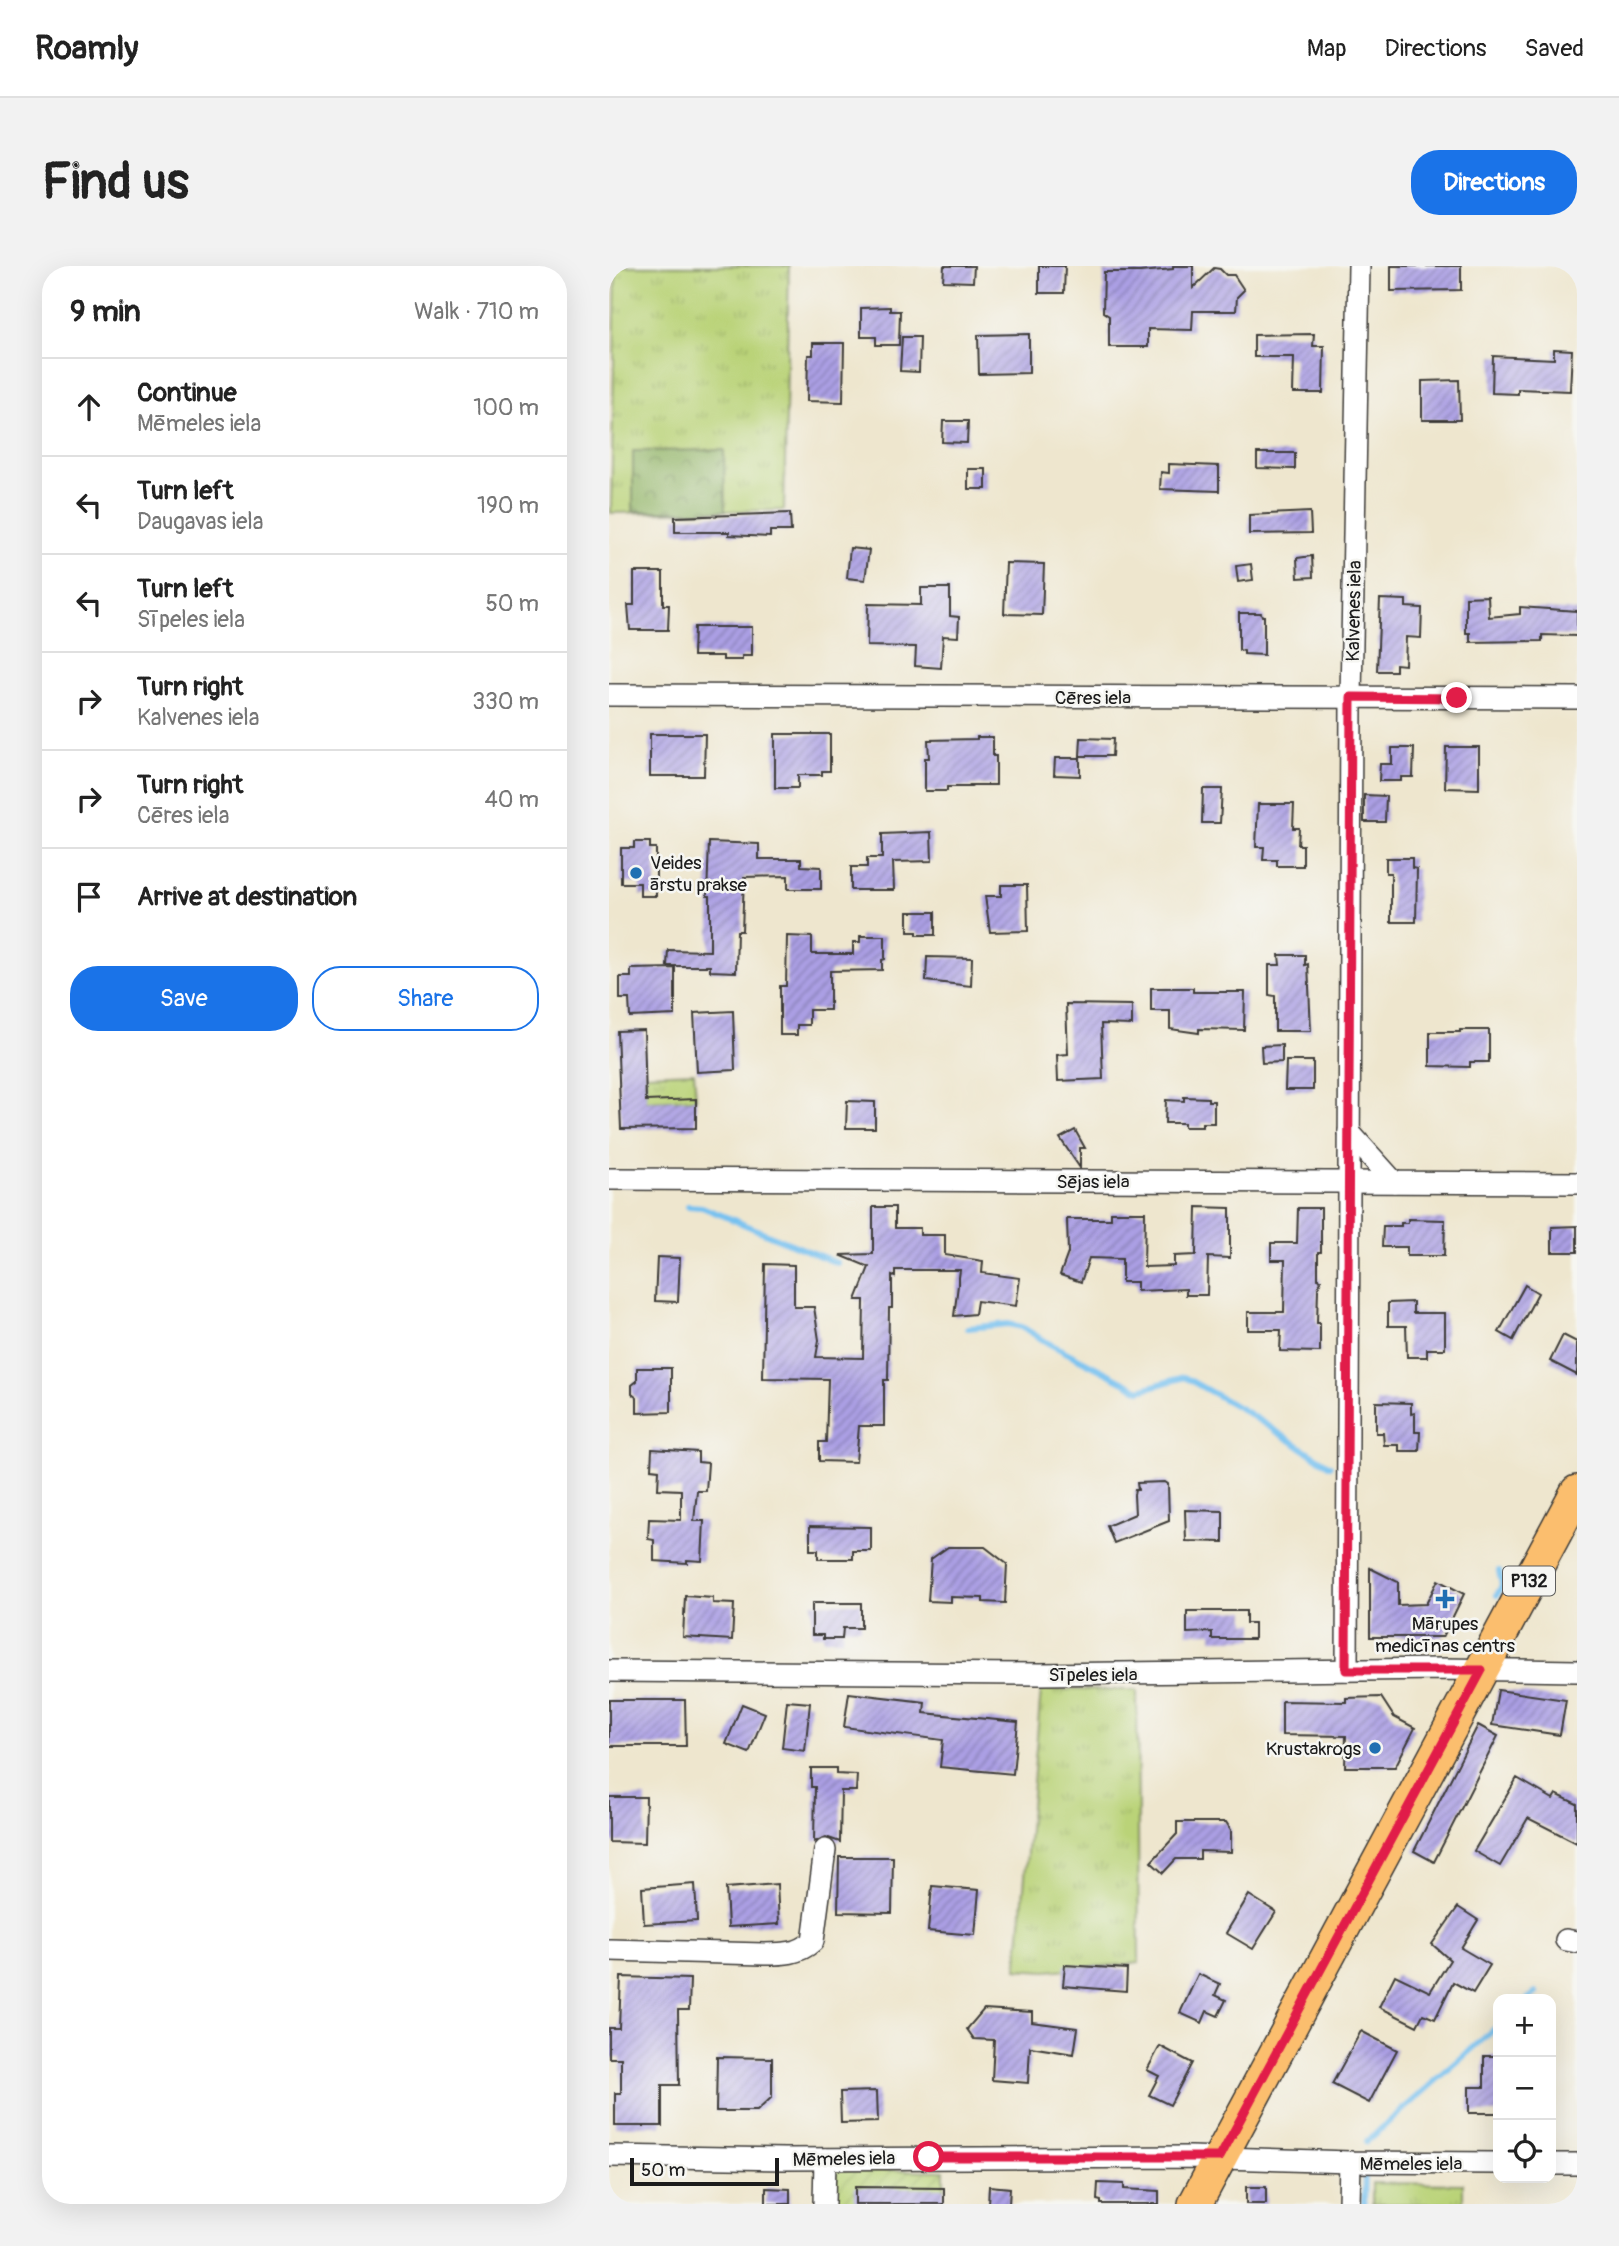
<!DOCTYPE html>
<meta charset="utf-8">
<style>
body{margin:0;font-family:Pangolin,sans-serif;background:#f2f2f2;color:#222}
.controls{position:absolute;right:21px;bottom:21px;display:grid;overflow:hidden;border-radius:14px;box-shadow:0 7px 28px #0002}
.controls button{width:63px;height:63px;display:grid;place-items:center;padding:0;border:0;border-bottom:2px solid #e0e0e0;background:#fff;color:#222;font:35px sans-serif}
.scale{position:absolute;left:21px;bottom:18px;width:149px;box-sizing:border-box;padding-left:7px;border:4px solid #1c1c1c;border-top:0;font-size:19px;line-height:24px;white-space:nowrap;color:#1c1c1c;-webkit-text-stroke:5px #f6f6f2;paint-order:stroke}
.stop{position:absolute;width:21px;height:21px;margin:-16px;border:5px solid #e11d48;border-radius:50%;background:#fff}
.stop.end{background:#e11d48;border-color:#fff;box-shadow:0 2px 7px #0008}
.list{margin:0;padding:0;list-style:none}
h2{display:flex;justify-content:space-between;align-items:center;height:91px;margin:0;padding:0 28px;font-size:30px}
h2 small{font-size:23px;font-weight:400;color:#767676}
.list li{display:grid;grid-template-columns:46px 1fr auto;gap:21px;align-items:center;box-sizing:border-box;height:98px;padding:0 28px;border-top:2px solid #e0e0e0}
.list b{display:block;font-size:26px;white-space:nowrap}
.list p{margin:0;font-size:23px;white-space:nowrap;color:#767676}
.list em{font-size:23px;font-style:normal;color:#767676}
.actions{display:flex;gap:14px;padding:21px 28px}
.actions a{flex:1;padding:16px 0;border:2px solid #1a73e8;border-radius:28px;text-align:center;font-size:24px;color:#1a73e8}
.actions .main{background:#1a73e8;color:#fff}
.icon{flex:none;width:38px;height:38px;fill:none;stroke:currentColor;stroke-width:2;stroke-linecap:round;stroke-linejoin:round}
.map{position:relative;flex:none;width:968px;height:1938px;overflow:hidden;border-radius:28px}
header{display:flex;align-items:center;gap:42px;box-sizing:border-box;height:98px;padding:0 35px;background:#fff;border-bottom:2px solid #e0e0e0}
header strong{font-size:33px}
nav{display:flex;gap:38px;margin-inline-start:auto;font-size:24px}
.intro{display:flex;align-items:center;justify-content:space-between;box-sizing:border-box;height:168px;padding:0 42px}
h1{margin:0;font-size:49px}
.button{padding:18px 32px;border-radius:28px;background:#1a73e8;color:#fff;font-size:24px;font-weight:700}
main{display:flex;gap:42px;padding:0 42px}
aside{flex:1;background:#fff;border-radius:28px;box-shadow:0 7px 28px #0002}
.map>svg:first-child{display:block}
.grass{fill:url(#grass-tufts);stroke:#6b784a;stroke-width:2}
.forest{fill:url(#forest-crowns);stroke:#586842;stroke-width:2}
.garden{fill:url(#garden-furrows);stroke:#6b784a;stroke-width:2}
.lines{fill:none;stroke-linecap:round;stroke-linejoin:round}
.stream{stroke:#76c1f0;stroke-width:6}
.building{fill:url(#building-hatch)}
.minor-casing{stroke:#3c3a37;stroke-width:24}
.primary-casing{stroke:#3c3a37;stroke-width:36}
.minor{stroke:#fff;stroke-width:21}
.primary{stroke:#fbbe6e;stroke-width:33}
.route{stroke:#e11d48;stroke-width:9}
.poi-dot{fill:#1f6fb2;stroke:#f6f6f2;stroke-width:2.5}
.labels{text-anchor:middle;stroke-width:5;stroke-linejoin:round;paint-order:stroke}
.shield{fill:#f6f6f2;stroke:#5d5d5c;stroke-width:2}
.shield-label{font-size:18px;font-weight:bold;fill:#1c1c1c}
.street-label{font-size:19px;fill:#1c1c1c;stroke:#f6f6f2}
.poi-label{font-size:19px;fill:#1c1c1c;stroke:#f6f6f2;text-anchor:start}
</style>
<header>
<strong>Roamly</strong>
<nav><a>Map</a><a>Directions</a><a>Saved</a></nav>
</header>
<div class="intro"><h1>Find us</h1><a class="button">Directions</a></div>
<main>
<aside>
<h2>9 min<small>Walk · 710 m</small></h2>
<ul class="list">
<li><svg class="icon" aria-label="ahead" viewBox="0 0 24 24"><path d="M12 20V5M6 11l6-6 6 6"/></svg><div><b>Continue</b><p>Mēmeles iela</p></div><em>100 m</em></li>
<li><svg class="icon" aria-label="left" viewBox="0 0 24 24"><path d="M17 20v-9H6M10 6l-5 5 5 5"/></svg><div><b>Turn left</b><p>Daugavas iela</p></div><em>190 m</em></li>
<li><svg class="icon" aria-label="left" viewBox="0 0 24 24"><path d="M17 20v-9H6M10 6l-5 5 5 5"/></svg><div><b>Turn left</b><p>Sīpeles iela</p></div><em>50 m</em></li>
<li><svg class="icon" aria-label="right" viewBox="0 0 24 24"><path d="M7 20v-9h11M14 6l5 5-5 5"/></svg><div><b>Turn right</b><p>Kalvenes iela</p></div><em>330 m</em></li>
<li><svg class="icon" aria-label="right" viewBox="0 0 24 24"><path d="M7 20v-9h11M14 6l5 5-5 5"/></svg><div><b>Turn right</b><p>Cēres iela</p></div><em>40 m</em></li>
<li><svg class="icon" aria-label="arrive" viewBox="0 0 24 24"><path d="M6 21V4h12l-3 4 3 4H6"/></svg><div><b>Arrive at destination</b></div></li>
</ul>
<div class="actions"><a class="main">Save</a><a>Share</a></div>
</aside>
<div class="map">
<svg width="968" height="1938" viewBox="0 0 968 1938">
<defs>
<pattern id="grass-tufts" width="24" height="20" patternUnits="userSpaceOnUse" patternTransform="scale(1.75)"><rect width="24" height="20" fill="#bad378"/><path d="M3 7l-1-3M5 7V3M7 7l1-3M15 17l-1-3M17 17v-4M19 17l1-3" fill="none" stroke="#9fb567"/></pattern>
<pattern id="forest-crowns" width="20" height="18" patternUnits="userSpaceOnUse" patternTransform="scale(1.75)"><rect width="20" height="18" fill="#93b568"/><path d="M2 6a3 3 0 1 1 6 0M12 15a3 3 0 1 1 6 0" fill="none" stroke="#779255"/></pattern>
<pattern id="garden-furrows" width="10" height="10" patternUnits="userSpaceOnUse" patternTransform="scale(1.75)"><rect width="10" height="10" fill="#bad378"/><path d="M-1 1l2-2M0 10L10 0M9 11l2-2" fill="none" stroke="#9fb567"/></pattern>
<pattern id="building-hatch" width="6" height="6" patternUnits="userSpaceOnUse" patternTransform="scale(1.75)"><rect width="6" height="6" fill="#ab9fe4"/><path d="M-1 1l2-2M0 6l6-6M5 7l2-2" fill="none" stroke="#8a81b8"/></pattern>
</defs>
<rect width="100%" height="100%" fill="#f6f6f2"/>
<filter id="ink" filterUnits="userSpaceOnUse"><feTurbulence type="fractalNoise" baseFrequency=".0143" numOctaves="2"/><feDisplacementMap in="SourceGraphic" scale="14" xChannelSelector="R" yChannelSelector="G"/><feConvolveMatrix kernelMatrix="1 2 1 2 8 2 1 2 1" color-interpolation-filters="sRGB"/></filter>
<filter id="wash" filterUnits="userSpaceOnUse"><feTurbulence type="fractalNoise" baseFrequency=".00686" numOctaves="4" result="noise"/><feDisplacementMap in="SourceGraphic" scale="28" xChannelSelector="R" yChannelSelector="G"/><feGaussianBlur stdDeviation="1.57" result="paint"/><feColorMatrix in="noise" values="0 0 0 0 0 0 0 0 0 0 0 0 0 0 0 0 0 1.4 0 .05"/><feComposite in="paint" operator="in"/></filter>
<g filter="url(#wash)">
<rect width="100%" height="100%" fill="#eee6ce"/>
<!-- grass -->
<g class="grass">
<polygon points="7,0 180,0 175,244 2,247"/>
<polygon points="85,806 87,833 37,835 37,808"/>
<polygon points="432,1424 528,1424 530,1697 437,1705 408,1703"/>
<polygon points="763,1917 854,1918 854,1938 763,1938"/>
</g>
<!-- forest -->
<polygon class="forest" points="115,184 116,245 24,245 24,185"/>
<!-- garden -->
<polygon class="garden" points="227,1903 335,1905 335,1922 310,1938 226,1938"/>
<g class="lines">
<!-- stream -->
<g class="stream">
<polyline points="79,940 93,941 228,997"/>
<polyline points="359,1062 399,1058 413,1061 439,1077 531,1124 575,1111 634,1144 721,1200"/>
<polyline points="888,1329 893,1319 890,1305"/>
<polyline points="919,1733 927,1727"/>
<polyline points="757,1876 889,1760"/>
<polyline points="755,1938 756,1909"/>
</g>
</g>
<g id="blocks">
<!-- building -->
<g class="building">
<polygon points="335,0 365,0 364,16 334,15"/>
<polygon points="430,0 456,0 455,27 430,27"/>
<polygon points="564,0 584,0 584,22 605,2 611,3 617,9 625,9 635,24 628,31 627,45 584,45 583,64 539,63 539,81 500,81 500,50 494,46 495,6 531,6 564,3"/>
<polygon points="782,0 852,0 852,24 782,25"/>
<polygon points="281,41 281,45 291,45 290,79 267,79 267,71 252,71 252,42"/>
<polygon points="420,68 420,107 370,108 369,69"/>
<polygon points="705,68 704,80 715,80 714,127 684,127 685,91 645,91 645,69"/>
<polygon points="293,71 311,71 310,106 291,105"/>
<polygon points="204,77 235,77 234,136 198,135 199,89 204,89"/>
<polygon points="945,83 963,84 961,125 909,123 909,128 883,127 884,90 945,93"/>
<polygon points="850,114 851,154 813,154 813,115"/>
<polygon points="334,155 359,155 358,177 333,176"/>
<polygon points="648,187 686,187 686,203 648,202"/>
<polygon points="560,198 610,200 610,225 551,223 552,206 560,207"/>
<rect x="359" y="203" width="18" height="20"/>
<polygon points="701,246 702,267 640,268 640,249"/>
<polygon points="181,247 182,265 161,265 161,271 120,269 120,266 66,266 66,251"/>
<polygon points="241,282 260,284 256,314 238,312"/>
<polygon points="703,290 704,311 689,312 688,292"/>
<polygon points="397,297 435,298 433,349 395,348"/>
<polygon points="642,298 644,314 629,316 627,300"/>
<polygon points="25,306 54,306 54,339 60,339 59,364 21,364 19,339 25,339"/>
<polygon points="312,322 341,322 341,350 350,351 349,371 334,370 332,402 306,400 307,381 258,380 259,338 312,339"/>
<polygon points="879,330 880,351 911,348 911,341 968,345 968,370 933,369 933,375 861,376 861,367 857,367 857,331"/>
<polygon points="771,333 797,334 797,341 813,342 812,372 797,371 796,399 787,398 787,405 768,405"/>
<polygon points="630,347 652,347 653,350 655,350 655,389 635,388 635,385 630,384"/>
<polygon points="85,361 143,361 143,390 133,390 133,394 114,394 114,390 84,390"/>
<polygon points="41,468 96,468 95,510 41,510"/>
<polygon points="166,468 221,468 221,505 213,505 213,509 189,509 189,522 166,522"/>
<polygon points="368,471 384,471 384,490 387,490 387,519 361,519 362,521 338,521 338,525 316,525 316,492 320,492 319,474 368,473"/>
<polygon points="472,472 504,473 503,490 471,490"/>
<polygon points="837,481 870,481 870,523 836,522"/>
<polygon points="783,482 805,482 804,511 792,511 792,515 770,515 771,498 783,498"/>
<polygon points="446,492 471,492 471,510 445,509"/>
<polygon points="594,523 613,523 611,557 593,557"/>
<polygon points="755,529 777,530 776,556 755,556"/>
<polygon points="649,538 685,538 684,562 690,562 689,579 694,579 694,600 668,600 668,594 654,594 655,581 647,581"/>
<polygon points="322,566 323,595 284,596 285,624 242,624 242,601 258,601 258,592 273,592 273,568"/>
<polygon points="25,576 41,576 41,582 47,582 47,630 31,630 31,617 12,617 12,582 25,582"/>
<polygon points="100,576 150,578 150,593 192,593 192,600 212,601 212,623 179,623 179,610 135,611 133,665 128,665 127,706 101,705 101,700 58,700 59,684 101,685 101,630 98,630"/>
<polygon points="777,592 803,592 803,602 808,603 807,656 782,656 782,607 777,607"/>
<polygon points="392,619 418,619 419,665 381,666 376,630 392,630"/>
<polygon points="299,646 326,646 326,669 308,669 308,666 299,666"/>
<polygon points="178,670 203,671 203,688 244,688 244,676 251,676 251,670 276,670 276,693 273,694 273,704 221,705 221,744 200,744 200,759 188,759 188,769 171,769 171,720 177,720"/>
<polygon points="670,689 696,689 696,699 699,698 702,765 666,765 666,730 660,729 660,699 671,699"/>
<polygon points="318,691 363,692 362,720 317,715"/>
<polygon points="66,702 66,749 21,751 20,733 11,733 11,711 22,711 22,703"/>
<polygon points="542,722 584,722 584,726 636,726 635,764 590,763 590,767 561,763 561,745 542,745"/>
<polygon points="457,738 523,739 523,759 492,758 494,813 449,815 448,789 459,788"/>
<polygon points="124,745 126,804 88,806 85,747"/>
<polygon points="35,764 37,835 87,833 87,862 12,863 8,765"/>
<polygon points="851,764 880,764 880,796 861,796 861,801 821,800 821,766 851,766"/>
<polygon points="673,779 673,796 653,797 652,780"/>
<polygon points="677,795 704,795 704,824 676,824"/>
<polygon points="575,831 599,832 599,835 605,835 605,857 593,857 593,861 575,861 575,857 556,857 557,834 575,835"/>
<polygon points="238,835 266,836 266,862 237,862"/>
<polygon points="466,864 476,882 471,882 471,902 451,872"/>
<polygon points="264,941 286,941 286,962 311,962 311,969 336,969 336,989 374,995 373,1007 411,1012 407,1040 368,1035 366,1048 345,1050 351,1004 286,1004 286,1011 283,1010 283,1042 280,1042 279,1114 275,1114 275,1160 250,1160 247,1196 210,1195 210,1176 217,1176 219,1113 154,1112 156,998 185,999 185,1041 205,1041 210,1074 207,1091 254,1092 255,1034 247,1034 260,1001 231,989 264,988"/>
<polygon points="588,941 621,942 621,992 599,991 598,1029 577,1029 577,1023 528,1025 528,1016 513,1016 513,993 480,992 472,1016 451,1009 459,987 458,953 502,953 502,946 536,946 535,1001 565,1000 565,990 587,989"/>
<polygon points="689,942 712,942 712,986 709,986 709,1013 712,1014 709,1023 708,1057 711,1057 711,1086 671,1085 672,1064 639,1064 639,1046 675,1046 676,994 662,994 662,977 688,977"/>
<polygon points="799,953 836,954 835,990 798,990 798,981 773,981 774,960 792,960 792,957 799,957"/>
<polygon points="968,960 968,986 943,986 943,961"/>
<polygon points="48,991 71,992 69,1036 46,1035"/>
<polygon points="916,1019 929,1027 904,1074 890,1066"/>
<polygon points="804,1036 804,1047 836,1047 836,1083 818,1083 818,1091 798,1091 797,1060 779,1060 779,1037"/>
<polygon points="954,1069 968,1076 968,1109 941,1095"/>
<polygon points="28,1102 62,1102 62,1146 28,1147 28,1132 23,1128 23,1119 28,1115"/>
<polygon points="767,1136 802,1137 802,1148 806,1147 806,1166 811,1166 810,1185 790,1185 790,1179 775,1179 774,1167 767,1167"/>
<polygon points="43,1183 89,1186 89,1196 99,1197 97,1225 88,1225 85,1255 95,1255 93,1295 78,1294 78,1297 45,1295 45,1274 39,1273 40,1253 72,1254 72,1224 49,1223 50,1204 42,1203"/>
<polygon points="556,1216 559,1218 560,1255 505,1277 498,1260 526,1248 525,1229 526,1224 529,1224 528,1217"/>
<polygon points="576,1244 614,1245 614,1276 577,1275"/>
<polygon points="201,1260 262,1261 262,1285 244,1285 244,1293 209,1293 209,1284 201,1284"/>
<polygon points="339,1281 376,1281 398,1298 396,1337 374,1336 374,1332 342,1331 342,1336 319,1335 322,1293"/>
<polygon points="761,1302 789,1316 789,1339 817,1338 829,1314 855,1328 834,1371 761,1371"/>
<polygon points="76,1330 104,1332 104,1337 125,1338 123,1374 74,1371"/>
<polygon points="203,1337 252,1337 252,1362 234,1362 233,1373 214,1373 214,1369 203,1369"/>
<polygon points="578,1345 637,1345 637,1357 645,1357 645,1373 603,1373 603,1366 578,1367"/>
<polygon points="889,1424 957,1434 951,1469 883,1459"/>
<polygon points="240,1427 316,1436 315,1447 409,1456 404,1508 331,1501 334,1474 235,1461"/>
<polygon points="772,1431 785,1451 806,1462 786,1501 736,1501 737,1470 673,1469 673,1435 737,1436 737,1432"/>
<polygon points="0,1434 76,1434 77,1480 0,1480"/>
<polygon points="178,1435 201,1437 196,1485 173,1482"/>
<polygon points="133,1438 156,1447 140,1487 117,1478"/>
<polygon points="869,1459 889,1470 825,1596 805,1585"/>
<polygon points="202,1502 227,1502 227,1508 248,1509 247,1525 232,1525 231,1576 217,1571 205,1576 206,1521 202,1521"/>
<polygon points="908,1512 944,1533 947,1528 968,1538 968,1577 919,1552 891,1600 865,1585"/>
<polygon points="0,1531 37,1531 36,1577 0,1576"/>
<polygon points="568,1556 617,1556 622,1564 622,1586 591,1585 591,1593 567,1593 554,1607 542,1596 568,1568"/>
<polygon points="230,1591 284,1591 283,1647 229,1646"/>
<polygon points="86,1618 88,1655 35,1658 33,1622"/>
<polygon points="168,1618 170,1658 119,1661 117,1622"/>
<polygon points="323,1620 370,1624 366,1669 319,1665"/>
<polygon points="640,1629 667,1646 644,1683 617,1667"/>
<polygon points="849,1641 869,1654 852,1682 881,1699 864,1727 844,1716 826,1753 814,1748 808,1760 770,1741 786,1709 821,1726 841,1694 823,1678"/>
<polygon points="456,1699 518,1703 517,1725 454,1720"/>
<polygon points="589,1708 611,1718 606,1729 617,1734 609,1750 598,1745 593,1757 571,1747"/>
<polygon points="12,1711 81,1713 80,1744 69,1744 70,1819 53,1819 53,1860 6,1860 6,1827 12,1827 12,1792 0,1792 0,1762 10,1762"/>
<polygon points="375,1743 423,1746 423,1756 469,1762 465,1788 421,1781 419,1817 383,1814 385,1774 365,1773 358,1763"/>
<polygon points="752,1765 788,1784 760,1837 723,1818"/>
<polygon points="551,1780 583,1797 561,1839 540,1829 550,1810 538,1804"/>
<polygon points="875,1790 889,1790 889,1847 860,1847 860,1821 875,1821"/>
<polygon points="108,1791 163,1792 163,1831 148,1845 107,1845"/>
<polygon points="268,1825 269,1856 232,1857 231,1826"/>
<polygon points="489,1917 515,1918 515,1923 550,1925 550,1938 492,1938 492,1935 488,1934"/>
<polygon points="380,1920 401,1922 400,1938 379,1938"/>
<polygon points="246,1921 335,1922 335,1938 246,1938"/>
<rect x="637" y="1921" width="20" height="17"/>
<polygon points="157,1922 181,1923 181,1938 157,1938"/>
</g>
</g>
</g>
<g filter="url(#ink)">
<use href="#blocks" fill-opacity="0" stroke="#3c3a37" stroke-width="2"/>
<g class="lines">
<!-- minor casing -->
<g class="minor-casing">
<g id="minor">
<polyline points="0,429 968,432"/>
<polyline points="740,866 785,916"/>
<polyline points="0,913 968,917"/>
<polyline points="738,1404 742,431 750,0"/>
<polyline points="0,1405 431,1408 832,1403 968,1405"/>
<polyline points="957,1674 968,1676"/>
<path d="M 0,1684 L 155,1688 C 174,1688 190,1688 204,1675 L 216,1584"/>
<polyline points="0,1890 176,1893 581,1891 741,1896 889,1897"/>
<polyline points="942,1898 968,1898"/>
<polyline points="215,1938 216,1893"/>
<polyline points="740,1938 741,1896"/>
</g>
</g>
<!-- primary casing -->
<g class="primary-casing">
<polyline id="primary" points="586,1938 968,1226"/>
</g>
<!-- minor -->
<use href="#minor" class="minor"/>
<!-- primary -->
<use href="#primary" class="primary"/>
</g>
</g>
<g class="lines" filter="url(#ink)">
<!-- route -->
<polyline class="route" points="320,1891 611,1891 873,1404 737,1404 742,431 848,432"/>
</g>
<!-- markers -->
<g class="poi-dot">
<circle cx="27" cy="607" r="7"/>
<path d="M832.5 1322.5h7v7h7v7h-7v7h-7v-7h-7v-7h7z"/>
<circle cx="766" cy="1482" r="7"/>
</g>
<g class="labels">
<!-- shield labels -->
<rect class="shield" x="894" y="1300.5" width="52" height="29" rx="5"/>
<g class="shield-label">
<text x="920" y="1321">P132</text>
</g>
<!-- street labels -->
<g class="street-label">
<text transform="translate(744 345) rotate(-89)" y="7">Kalvenes iela</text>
<text x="484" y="438">Cēres iela</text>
<text x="484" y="922">Sējas iela</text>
<text x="484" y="1415">Sīpeles iela</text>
<text transform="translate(235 1892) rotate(-1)" y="7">Mēmeles iela</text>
<text x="802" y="1904">Mēmeles iela</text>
</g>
<!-- poi labels -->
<g class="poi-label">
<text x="41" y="603">Veides<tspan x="41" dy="22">ārstu prakse</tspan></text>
<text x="836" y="1364" text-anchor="middle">Mārupes<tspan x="836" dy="22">medicīnas centrs</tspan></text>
<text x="752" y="1489" text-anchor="end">Krustakrogs</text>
</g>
</g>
</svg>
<div class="controls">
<button>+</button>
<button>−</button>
<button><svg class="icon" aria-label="locate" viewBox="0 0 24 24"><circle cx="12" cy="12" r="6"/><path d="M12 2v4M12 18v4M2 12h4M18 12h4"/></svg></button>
</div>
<div class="scale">50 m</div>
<div class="stop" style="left:320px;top:1891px"></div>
<div class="stop end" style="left:848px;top:432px"></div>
</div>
</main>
